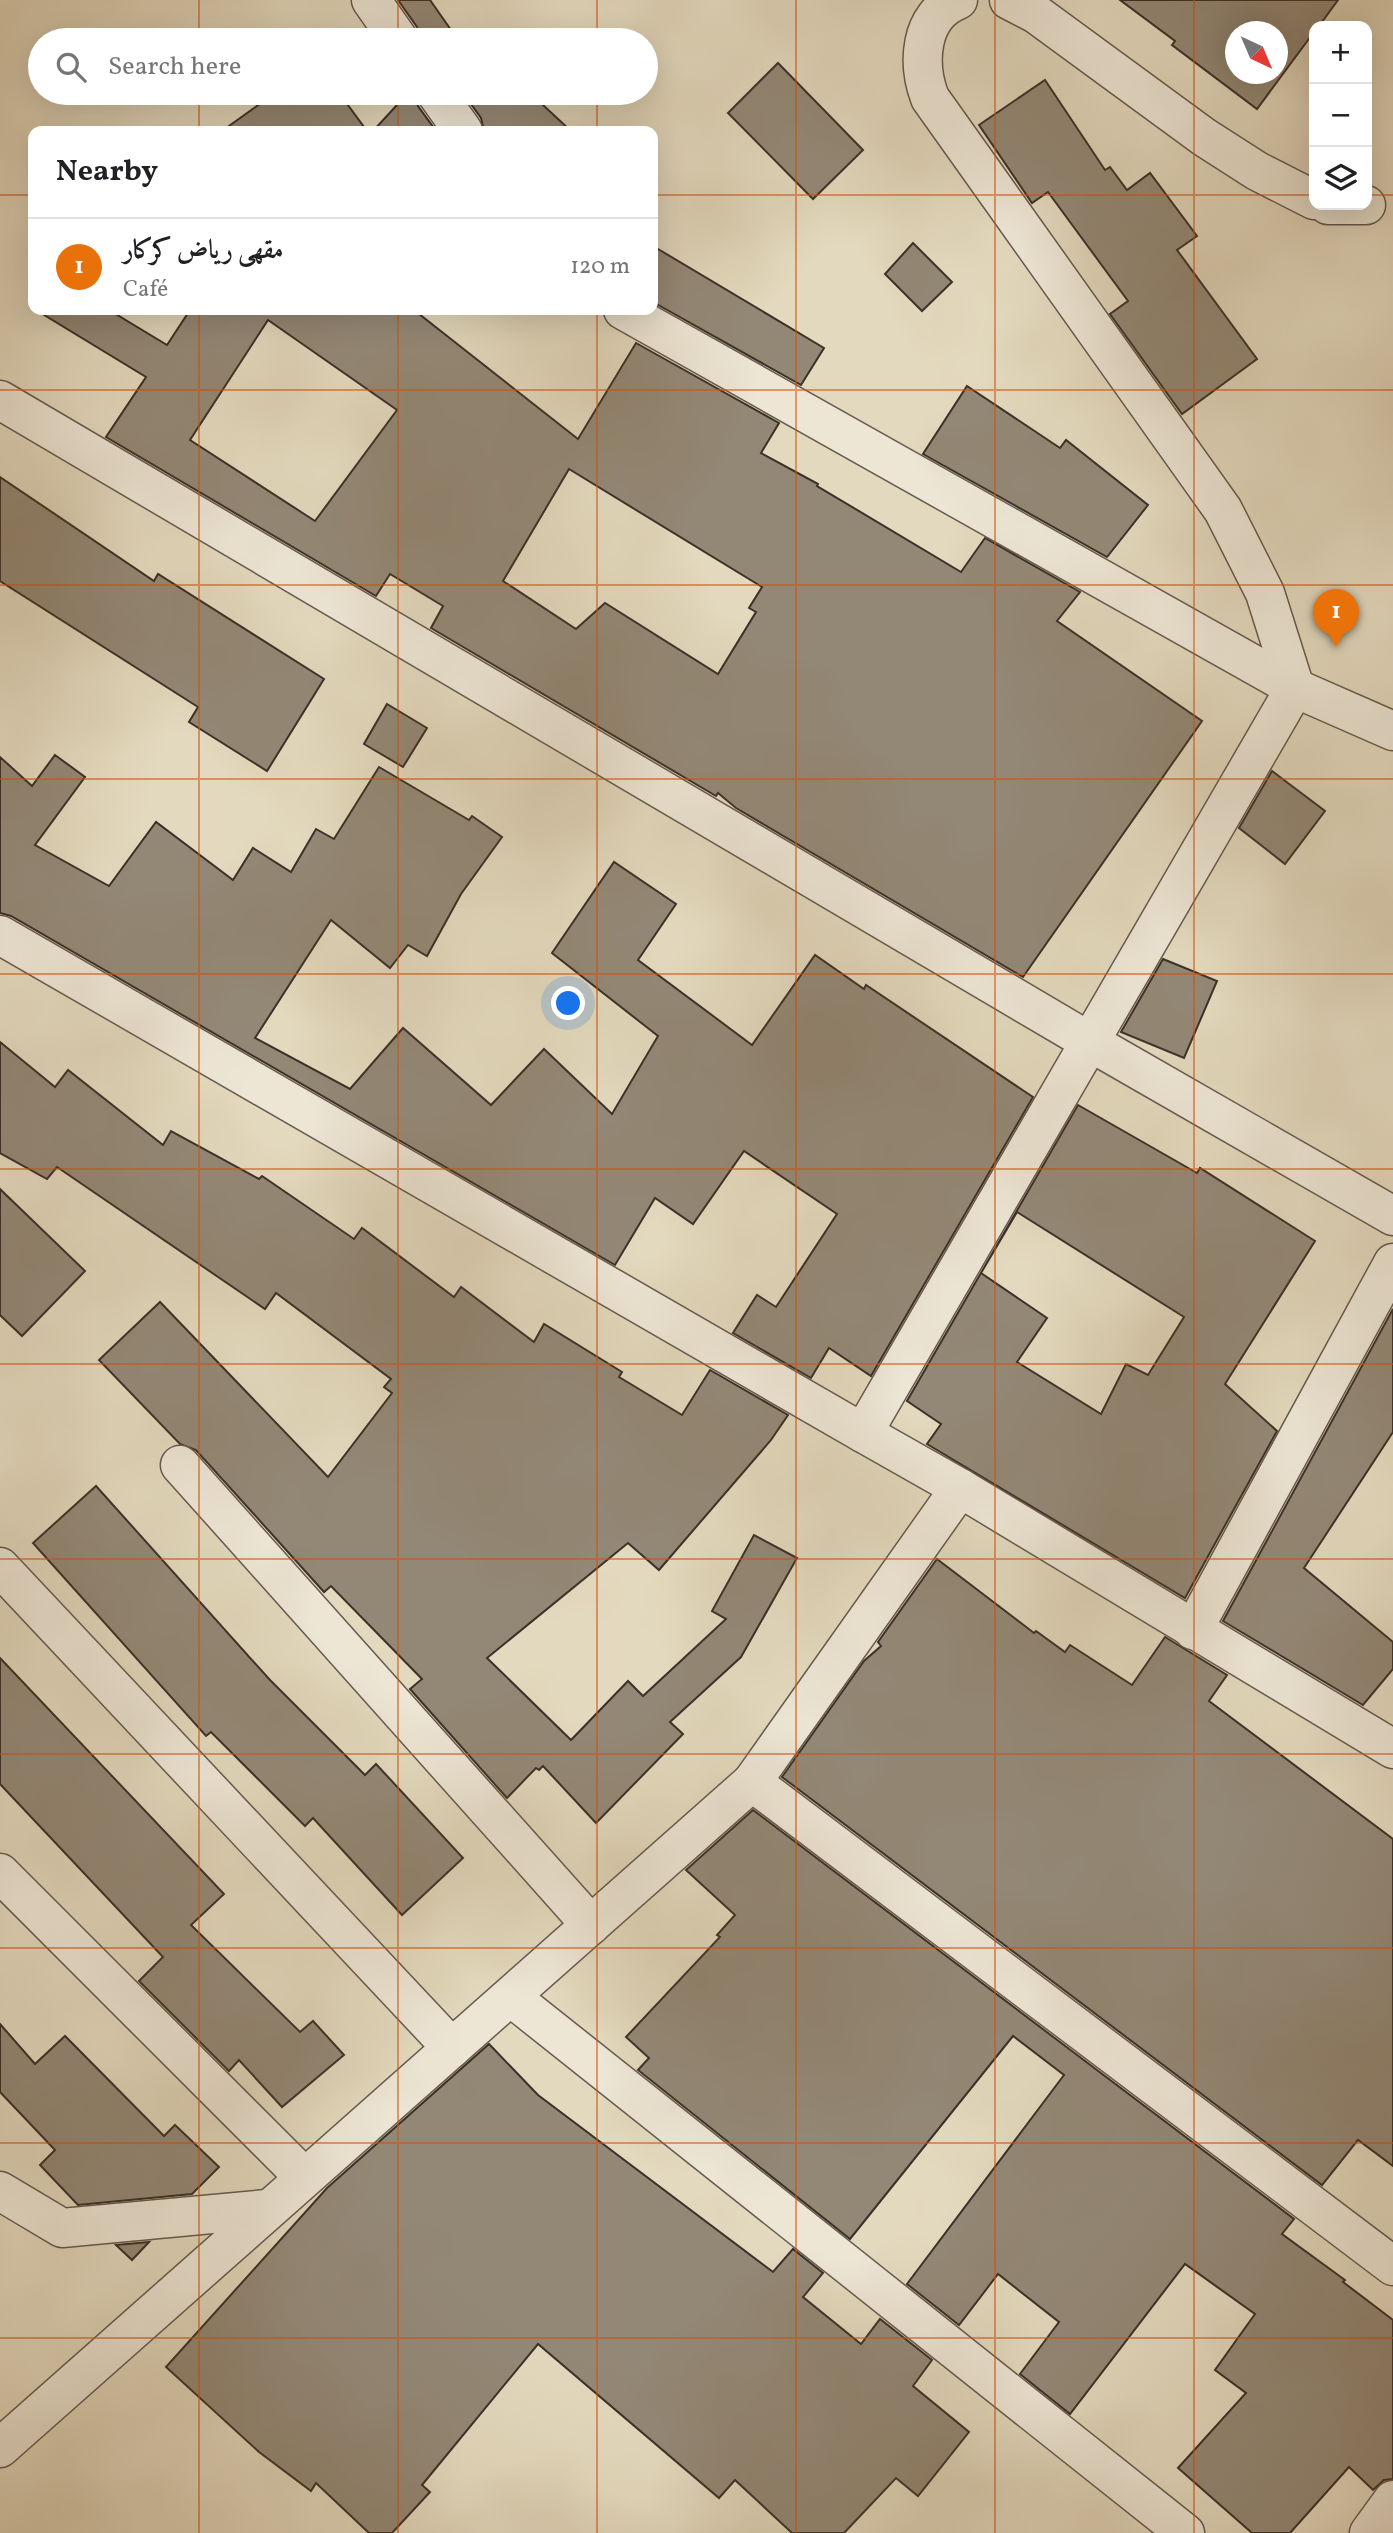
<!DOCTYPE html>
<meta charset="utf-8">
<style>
body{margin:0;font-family:Vollkorn,Amiri,serif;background:#f2f2f2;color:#202124}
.controls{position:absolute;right:21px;top:21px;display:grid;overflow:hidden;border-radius:14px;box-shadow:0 7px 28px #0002}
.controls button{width:63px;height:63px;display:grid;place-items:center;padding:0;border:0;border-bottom:2px solid #e0e0e0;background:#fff;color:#202124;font:35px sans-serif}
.compass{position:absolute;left:1225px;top:21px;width:63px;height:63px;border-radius:50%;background:#fff;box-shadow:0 7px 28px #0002;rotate:136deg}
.you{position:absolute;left:569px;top:1004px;width:24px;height:24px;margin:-18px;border:5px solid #fff;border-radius:50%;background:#1a73e8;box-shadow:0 0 0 10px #1a73e833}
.badge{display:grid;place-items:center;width:46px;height:46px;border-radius:50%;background:#d93025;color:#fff;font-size:23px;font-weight:700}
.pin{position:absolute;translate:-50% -58px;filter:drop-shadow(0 2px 4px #0008)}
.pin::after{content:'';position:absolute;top:37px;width:24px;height:21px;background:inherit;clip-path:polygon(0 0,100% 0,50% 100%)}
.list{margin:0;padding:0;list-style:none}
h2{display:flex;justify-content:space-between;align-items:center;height:91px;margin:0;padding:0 28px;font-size:30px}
h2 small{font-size:23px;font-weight:400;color:#757577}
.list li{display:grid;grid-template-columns:46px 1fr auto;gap:21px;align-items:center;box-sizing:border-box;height:98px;padding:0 28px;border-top:2px solid #e0e0e0}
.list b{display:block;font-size:26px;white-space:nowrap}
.list p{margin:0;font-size:23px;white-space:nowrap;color:#757577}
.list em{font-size:23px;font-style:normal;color:#757577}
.icon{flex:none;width:38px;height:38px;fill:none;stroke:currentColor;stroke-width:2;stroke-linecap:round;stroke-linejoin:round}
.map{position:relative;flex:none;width:1393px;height:2533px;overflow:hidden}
.search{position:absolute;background:#fff;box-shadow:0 7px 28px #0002;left:28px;top:28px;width:630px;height:77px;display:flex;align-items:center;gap:18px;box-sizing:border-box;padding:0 24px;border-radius:38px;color:#757577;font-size:26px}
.panel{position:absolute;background:#fff;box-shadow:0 7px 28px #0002;left:28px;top:126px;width:630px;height:189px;border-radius:14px}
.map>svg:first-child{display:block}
.building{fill:#938876;stroke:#3c3028;stroke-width:2;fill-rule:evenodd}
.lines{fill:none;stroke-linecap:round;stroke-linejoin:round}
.minor-casing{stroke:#665a4e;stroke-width:41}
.tertiary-casing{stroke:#665a4e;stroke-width:41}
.minor{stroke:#ede6d5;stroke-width:38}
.tertiary{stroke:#ede6d5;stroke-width:38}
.grid{fill:none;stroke:#ce5310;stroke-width:2;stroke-opacity:0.55}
</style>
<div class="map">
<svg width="1393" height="2533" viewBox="0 0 1393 2533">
<rect width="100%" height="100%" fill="#e3d9be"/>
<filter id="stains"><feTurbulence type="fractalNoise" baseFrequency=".00286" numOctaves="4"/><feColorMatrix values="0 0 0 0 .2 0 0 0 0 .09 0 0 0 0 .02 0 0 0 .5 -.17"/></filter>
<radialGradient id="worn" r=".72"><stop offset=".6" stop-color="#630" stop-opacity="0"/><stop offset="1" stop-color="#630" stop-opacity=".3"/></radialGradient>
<!-- building -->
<g class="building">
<polygon points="398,0 430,0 458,40 421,40 417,27"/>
<path d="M 1120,0 L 1338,0 L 1319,26 L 1314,26 L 1314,32 L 1257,109 L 1172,45 L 1175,41 ZM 1236,32 L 1278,32 L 1278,74 L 1236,74 Z"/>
<polygon points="778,63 863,150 813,199 728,113"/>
<polygon points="1045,80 1105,170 1110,167 1127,190 1150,173 1197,236 1177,250 1257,359 1182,414 1110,314 1128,301 1048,192 1032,203 979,125"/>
<polygon points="275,93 339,93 367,131 222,131"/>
<polygon points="408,93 415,93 418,106 436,131 373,131"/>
<polygon points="463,93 530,93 571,131 484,131 481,118"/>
<polygon points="913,243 952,282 922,311 885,274"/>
<polygon points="653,246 824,348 801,385 653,302"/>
<path d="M 36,310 L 109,310 L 167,345 L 190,310 L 414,310 L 578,439 L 636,343 L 779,423 L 761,453 L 818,484 L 817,486 L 961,572 L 985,538 L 1080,592 L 1057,621 L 1202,721 L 1023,977 L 736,808 L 718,793 L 716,796 L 431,628 L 443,606 L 390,574 L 376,596 L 106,437 L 146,377 ZM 268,320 L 397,410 L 315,521 L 190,440 ZM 569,469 L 762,587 L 749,608 L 756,612 L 718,674 L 605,603 L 576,629 L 503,581 Z"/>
<polygon points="967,386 1060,448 1066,440 1148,505 1107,557 923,454"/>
<polygon points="0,477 154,581 158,574 324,679 267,771 189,722 198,707 0,581"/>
<polygon points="387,704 427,728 403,767 364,744"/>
<polygon points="55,755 85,777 35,845 109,886 156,822 233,880 253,848 291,872 316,829 334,839 379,767 469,820 472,816 502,837 461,894 427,956 408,945 390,968 331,920 255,1038 350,1089 403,1028 491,1105 544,1049 612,1114 658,1036 552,953 614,862 676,904 638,960 752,1045 815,955 864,989 866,985 1033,1097 871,1376 829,1348 811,1378 733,1333 757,1295 776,1307 837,1214 744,1151 693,1224 655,1198 615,1265 11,916 0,913 0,757 32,786"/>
<polygon points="1272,771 1325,811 1285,864 1239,828"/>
<polygon points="1163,959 1217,981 1184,1058 1121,1032"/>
<polygon points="0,1042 55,1087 68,1070 163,1145 171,1131 259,1179 262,1176 354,1239 362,1228 454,1297 461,1287 534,1342 544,1324 622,1372 619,1377 682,1415 710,1370 788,1415 771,1440 659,1570 628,1543 487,1658 571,1740 628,1681 643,1696 726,1619 712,1611 754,1535 797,1558 741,1657 670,1722 683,1734 596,1823 543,1766 539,1770 536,1768 507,1798 410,1689 422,1679 331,1586 324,1592 196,1450 180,1444 99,1360 160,1302 328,1477 392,1393 384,1387 391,1379 276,1293 265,1309 57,1167 47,1179 0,1153"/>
<path d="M 1078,1105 L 1197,1173 L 1200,1168 L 1315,1241 L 1225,1384 L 1277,1431 L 1185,1598 L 927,1444 L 941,1424 L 907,1401 ZM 1017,1212 L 1184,1317 L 1148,1375 L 1126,1364 L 1101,1414 L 1017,1362 L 1047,1318 L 981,1273 Z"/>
<polygon points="0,1189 85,1271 22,1336 0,1315"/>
<polygon points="1393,1309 1393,1432 1304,1568 1393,1642 1393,1669 1363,1705 1223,1621"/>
<polygon points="96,1486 270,1680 365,1775 376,1764 463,1858 402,1915 313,1818 305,1826 211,1732 206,1736 33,1543"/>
<polygon points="937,1559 1034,1633 1036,1631 1065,1652 1070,1645 1132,1685 1165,1637 1227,1675 1209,1701 1393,1839 1393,2166 1358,2140 1322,2185 782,1777 864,1661 881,1646 878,1642"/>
<polygon points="0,1658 224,1894 191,1925 300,2032 313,2021 344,2055 282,2107 239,2060 229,2071 139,1981 163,1957 0,1784"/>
<polygon points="753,1810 1294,2219 1282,2234 1345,2280 1343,2282 1393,2320 1393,2479 1384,2480 1373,2490 1349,2467 1290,2533 1252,2533 1178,2468 1246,2393 1215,2370 1255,2314 1185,2264 1070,2414 1020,2374 1059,2322 998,2274 959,2325 907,2284 1064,2075 1013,2036 850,2239 638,2070 649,2058 626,2037 720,1937 717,1935 735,1915 686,1870"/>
<polygon points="0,2024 35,2064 65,2036 164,2136 175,2125 219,2167 192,2194 78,2205 40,2165 55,2150 0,2092"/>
<polygon points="489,2044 538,2095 773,2272 793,2249 823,2273 803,2297 861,2344 880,2319 932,2360 913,2386 969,2432 918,2496 896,2478 844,2533 792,2533 735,2480 719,2498 538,2344 422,2485 430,2492 392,2533 369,2533 316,2483 311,2491 259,2452 166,2367 327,2188"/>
<polygon points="149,2242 132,2260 116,2245"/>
</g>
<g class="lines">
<!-- minor casing -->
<g class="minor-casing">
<g id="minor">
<polyline points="371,0 399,40"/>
<polyline points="436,93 463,131"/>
<polyline points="623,310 1295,688 1393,731"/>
<polyline points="0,400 1090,1042 1393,1216"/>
<polyline points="0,935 863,1433"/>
<polyline points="180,1465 591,1925"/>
<polyline points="960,1488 1393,1749"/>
<polyline points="0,1567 452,2048"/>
<polyline points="1193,1630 1393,1263"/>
<polyline points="752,1782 1393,2266"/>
<polyline points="0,1873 304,2177"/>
<polyline points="511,1997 1185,2533"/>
<polyline points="0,2191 62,2228 267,2209"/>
<polyline points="1369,2533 1393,2500"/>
</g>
</g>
<!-- tertiary casing -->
<g class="tertiary-casing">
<g id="tertiary">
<polyline points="1009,0 1036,14 1204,137 1257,171 1314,200"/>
<polyline points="1328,205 1366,205"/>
<path d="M 0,2448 L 752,1782 L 960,1488 L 863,1433 L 1295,688 L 1265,593 L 1223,510 L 930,98 C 917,64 919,15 958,0"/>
</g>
</g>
<!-- minor -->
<use href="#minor" class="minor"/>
<!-- tertiary -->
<use href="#tertiary" class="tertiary"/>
</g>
<!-- grid -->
<path class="grid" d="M 199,0 L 199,40M 398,0 L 398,40M 597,0 L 597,40M 796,0 L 796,2533M 995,0 L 995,2533M 1194,0 L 1194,2533M 199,93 L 199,131M 398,93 L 398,131M 597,93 L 597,131M 0,195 L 33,195M 653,195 L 1314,195M 1367,195 L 1393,195M 199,310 L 199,2533M 398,310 L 398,2533M 597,310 L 597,2533M 0,390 L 1393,390M 0,585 L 1393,585M 0,779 L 1393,779M 0,974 L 1393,974M 0,1169 L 1393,1169M 0,1364 L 1393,1364M 0,1559 L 1393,1559M 0,1754 L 1393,1754M 0,1948 L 1393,1948M 0,2143 L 1393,2143M 0,2338 L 1393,2338"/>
<rect width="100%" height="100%" filter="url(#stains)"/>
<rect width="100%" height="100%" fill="url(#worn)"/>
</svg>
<div class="controls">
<button>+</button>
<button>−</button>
<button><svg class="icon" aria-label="layers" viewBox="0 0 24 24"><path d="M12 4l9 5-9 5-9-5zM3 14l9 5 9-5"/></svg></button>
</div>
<svg class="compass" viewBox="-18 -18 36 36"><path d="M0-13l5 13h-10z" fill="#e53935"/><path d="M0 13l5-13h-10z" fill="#757577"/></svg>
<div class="you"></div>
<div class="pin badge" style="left:1336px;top:647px;background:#e8710a">1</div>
<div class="search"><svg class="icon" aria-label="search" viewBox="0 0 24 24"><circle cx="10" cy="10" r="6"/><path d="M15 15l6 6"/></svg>Search here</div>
<section class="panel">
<h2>Nearby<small></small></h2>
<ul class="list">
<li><span class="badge" style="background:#e8710a">1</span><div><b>مقهى رياض كركار</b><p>Café</p></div><em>120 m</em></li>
</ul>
</section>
</div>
